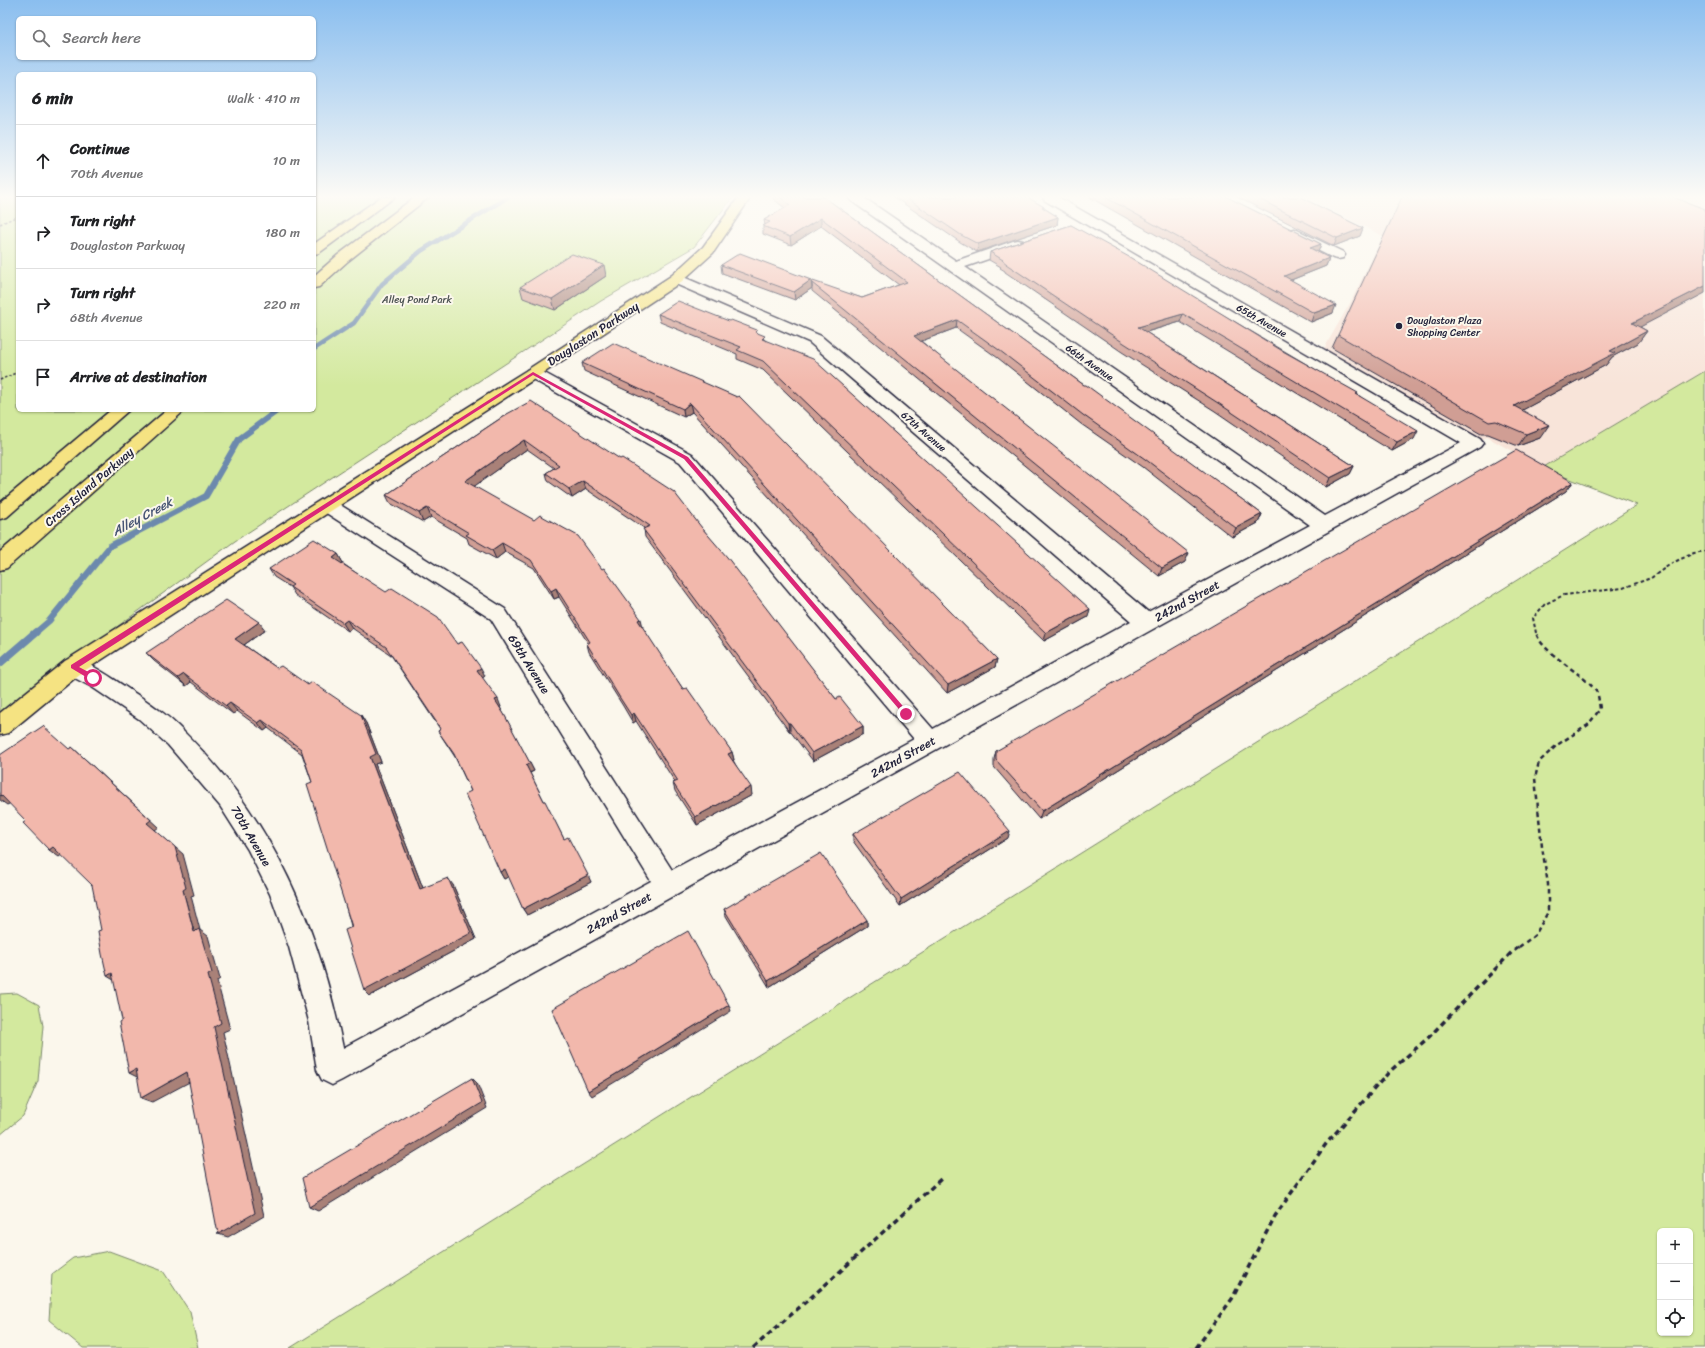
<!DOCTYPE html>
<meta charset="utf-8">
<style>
body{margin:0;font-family:Sriracha,sans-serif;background:#f6f6f6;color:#202124}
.controls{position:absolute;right:12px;bottom:12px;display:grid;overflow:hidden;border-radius:6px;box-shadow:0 1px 3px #0004}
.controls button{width:36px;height:36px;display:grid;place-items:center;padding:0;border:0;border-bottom:1px solid #e0e0e0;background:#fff;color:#202124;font:20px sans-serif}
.stop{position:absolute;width:12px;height:12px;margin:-9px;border:3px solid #db2777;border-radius:50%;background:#fff}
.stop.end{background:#db2777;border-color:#fff;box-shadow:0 1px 4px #0008}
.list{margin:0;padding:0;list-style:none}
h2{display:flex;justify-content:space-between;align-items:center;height:52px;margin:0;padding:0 16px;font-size:17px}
h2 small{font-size:13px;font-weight:400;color:#757577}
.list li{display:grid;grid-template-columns:26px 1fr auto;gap:12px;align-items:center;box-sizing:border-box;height:72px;padding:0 16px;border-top:1px solid #e0e0e0}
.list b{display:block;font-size:15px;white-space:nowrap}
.list p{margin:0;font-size:13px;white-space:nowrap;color:#757577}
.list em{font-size:13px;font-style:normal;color:#757577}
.icon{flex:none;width:22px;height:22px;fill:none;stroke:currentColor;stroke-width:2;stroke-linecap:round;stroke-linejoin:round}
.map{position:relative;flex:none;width:1705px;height:1348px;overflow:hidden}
.search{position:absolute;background:#fff;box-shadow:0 1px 3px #0004;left:16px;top:16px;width:300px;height:44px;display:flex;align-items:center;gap:10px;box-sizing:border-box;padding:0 14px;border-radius:6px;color:#757577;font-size:15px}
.panel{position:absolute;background:#fff;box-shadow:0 1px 3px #0004;left:16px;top:72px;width:300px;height:340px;border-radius:6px}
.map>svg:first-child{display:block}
.built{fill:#f8e4d9}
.green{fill:#d3e99e;stroke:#7a866c;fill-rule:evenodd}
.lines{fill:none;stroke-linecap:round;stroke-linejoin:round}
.stream-far2{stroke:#6c89ad;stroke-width:4.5}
.stream-far1{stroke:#6c89ad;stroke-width:6}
.stream{stroke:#6c89ad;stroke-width:8}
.minor-casing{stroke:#22223b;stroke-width:3}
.major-casing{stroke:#22223b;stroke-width:3}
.highway-casing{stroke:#22223b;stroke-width:3}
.path-far3{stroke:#22223b;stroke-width:1.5;stroke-dasharray:2.5 2;stroke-linecap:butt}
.path-far2{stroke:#22223b;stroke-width:2;stroke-dasharray:3.5 2.5;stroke-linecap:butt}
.path-far1{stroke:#22223b;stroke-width:2.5;stroke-dasharray:4.5 3.5;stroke-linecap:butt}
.path{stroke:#22223b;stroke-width:3.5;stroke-dasharray:5.5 4;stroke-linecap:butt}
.minor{fill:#fbf7ec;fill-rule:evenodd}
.major{fill:#f5e382;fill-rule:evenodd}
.highway{fill:#f5e382;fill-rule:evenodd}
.wall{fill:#d09e94;stroke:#22223b}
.shaded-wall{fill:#a98178;stroke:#22223b}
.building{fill:#f2b8ac;stroke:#22223b}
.route{fill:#db2777}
.poi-dot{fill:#22223b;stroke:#fbf7ec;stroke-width:1.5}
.labels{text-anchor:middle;stroke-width:4;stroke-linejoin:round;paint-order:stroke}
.far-park-label{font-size:10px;fill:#4e5454;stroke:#fbf7ec}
.far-street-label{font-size:10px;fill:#22223b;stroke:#fbf7ec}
.far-poi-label{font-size:10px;fill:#22223b;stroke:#fbf7ec;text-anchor:start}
.street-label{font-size:12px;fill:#22223b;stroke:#fbf7ec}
.water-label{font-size:13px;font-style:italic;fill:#475574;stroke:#fbf7ec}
</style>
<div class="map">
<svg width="1705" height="1348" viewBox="0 0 1705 1348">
<rect width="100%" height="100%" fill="#fbf7ec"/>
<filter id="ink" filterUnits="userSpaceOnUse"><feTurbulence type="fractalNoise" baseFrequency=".025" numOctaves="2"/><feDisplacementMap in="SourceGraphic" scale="8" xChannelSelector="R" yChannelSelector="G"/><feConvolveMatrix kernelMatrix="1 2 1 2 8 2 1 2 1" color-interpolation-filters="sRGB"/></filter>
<g filter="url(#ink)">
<!-- built -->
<polygon class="built" points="1304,197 1705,197 1705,371 1542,468 1487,437 1474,443 1321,354 1350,303 1383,236"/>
<!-- green -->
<g class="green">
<polygon points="0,197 18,197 18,410 314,410 314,197 733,197 694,247 601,301 235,541 0,712"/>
<path d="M 1705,371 L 1705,1348 L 290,1348 L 1637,505 L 1542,468 ZM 1660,1231 L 1690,1231 L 1690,1333 L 1660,1333 Z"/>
<polygon points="17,993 39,1005 43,1026 38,1081 23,1116 0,1135 0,994"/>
<polygon points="109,1251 163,1271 190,1312 198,1348 83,1348 49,1320 52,1274 73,1258"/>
</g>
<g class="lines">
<!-- stream-far2 -->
<polyline class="stream-far2" points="314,349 354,323 382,284 421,251 508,197"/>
<!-- stream-far1 -->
<polyline class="stream-far1" points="35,633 49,621 110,546 206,496 239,439 278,410"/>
<!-- stream -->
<polyline class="stream" points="0,663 36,632"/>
<!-- minor casing -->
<g class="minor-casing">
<g id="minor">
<path d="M 849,197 L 863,197 L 956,261 L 1013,241 L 1018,240 L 1023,241 L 1025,244 L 1023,247 L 965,267 L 1325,516 L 1461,443 L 1044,200 L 1043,197 L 1058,197 L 1480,439 L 1483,443 L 1480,447 L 342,1080 L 332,1085 L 322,1080 L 317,1070 L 309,1021 L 289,947 L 270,894 L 248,850 L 220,806 L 168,745 L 139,719 L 92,687 L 65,673 L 62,667 L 65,661 C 68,660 71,659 74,659 C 87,660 115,680 127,688 C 147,701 167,714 184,732 C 273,819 319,927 343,1048 L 651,881 L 491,619 L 320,509 L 318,505 L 320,501 L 327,499 L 334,501 L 505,609 L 672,870 L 914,739 L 680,462 L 527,376 L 525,373 L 527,370 L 533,368 L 539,370 L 692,454 L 933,729 L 1131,621 L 809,342 L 671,282 L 669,279 L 671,276 L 676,275 L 681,276 L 821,336 L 1148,612 L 1310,525 L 850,200 Z"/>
<polygon points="1295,229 1343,252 1345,255 1343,258 1338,259 1333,258 1290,236 1288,233 1290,230"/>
</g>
</g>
<!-- major casing -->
<g class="major-casing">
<polygon id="major" points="739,197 751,197 713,253 681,282 539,376 81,673 8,733 0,735 0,713 65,661 527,370 671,276 703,247"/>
</g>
<!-- highway casing -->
<g class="highway-casing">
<g id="highway">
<polygon points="381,197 395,197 319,253 314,254 314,244"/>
<polygon points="415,197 429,197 348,261 319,287 314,288 314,276 338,255"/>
<polygon points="111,410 129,410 7,517 0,519 0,503"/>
<polygon points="167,410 185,410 7,568 0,570 0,552"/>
</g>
</g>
<!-- path-far3 -->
<g class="path-far3">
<polyline points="0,224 18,216"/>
<polyline points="0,380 18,372"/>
</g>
<!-- path-far2 -->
<polyline class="path-far2" points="1536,633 1533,618 1545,604 1564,595 1623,588 1651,578 1672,563 1694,553 1705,551"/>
<!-- path-far1 -->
<path class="path-far1" d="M 1519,947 L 1535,935 L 1548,912 L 1548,884 L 1542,847 L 1535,778 L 1539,762 L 1557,745 L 1588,725 L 1600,709 C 1599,704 1599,695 1596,691 C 1583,673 1540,652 1536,632"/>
<!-- path -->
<g class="path">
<polyline points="753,1348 833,1278 943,1177"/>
<polyline points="1196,1348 1232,1299 1275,1216 1326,1144 1389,1072 1429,1037 1512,952 1520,946"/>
</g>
<!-- minor -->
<use href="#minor" class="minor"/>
<!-- major -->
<use href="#major" class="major"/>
<!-- highway -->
<use href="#highway" class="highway"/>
</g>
<!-- wall -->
<g class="wall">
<polygon points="773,197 824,197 1262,514 1258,523 1232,537 1143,467 1081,424 998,358 956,328 921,341 1185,562 1159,576 812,291 812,283 862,298 899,285 821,226 791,245 763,234 763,226 765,225 764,220 785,208 773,199"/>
<polygon points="894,197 1027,197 1044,207 1044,208 1058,217 1057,225 977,252 960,242"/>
<polygon points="1089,197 1227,197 1321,244 1318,252 1329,258 1326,266 1291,280 1333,313 1311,322"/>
<polygon points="1237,197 1300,197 1363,228 1360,236 1334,246"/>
<polygon points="1071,225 1357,394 1414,439 1392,451 1180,322 1146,332 1354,466 1350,474 1326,487 1215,411 1122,352 1005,272 1005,271 1000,268 1001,267 989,260 990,252"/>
<polygon points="721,265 811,280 812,288 795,300 722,273"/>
<polygon points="606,276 555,310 523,298 520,287"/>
<polygon points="658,314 757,333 1088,617 1044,641 763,370 737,359 737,354 660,322"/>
<polygon points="1640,327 1647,331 1638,343 1612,357 1606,365 1522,410 1540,438 1518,446 1488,434 1481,434 1332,348 1338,335"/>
<polygon points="582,363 737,397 997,659 995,667 947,693 692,412 684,417 584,371"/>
<polygon points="507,414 702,528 836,699 863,726 863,734 813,761 790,731 789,731 645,537 644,528 586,489 572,498 548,481 546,473 554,468 527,449 474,486 643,627 642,628 683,689 732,752 734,760 733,760 752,795 697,825 675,791 673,783 675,782 636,721 633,723 623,706 589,652 587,644 588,643 559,597 554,599 534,568 505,552 496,559 469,544 467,538 431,517 423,522 390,503 386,495"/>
<polygon points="1573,482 1566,491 1039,819 994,767 994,759 996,751"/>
<polygon points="338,554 343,563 342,563 457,644 485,676 482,678 501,707 500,707 534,771 530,773 544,801 564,839 591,882 527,915 523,909 509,876 504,879 500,872 471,791 455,757 438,731 440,729 391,655 352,628 348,631 295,595 290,587 274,577 269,569"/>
<polygon points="259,622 265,630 244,645 277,668 308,685 366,723 381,762 375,764 423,888 453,885 476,939 370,996 312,782 302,754 268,728 264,731 237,711 233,714 191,682 186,686 154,661 146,653"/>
<polygon points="853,834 1008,838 900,906 853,841"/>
<polygon points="724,909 867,920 867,926 769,987 726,916"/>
</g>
<!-- shaded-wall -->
<g class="shaded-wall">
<polygon points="1058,217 1057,225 977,252 978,244"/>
<polygon points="821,218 821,226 791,245 790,237"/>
<polygon points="1363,228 1360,236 1334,246 1337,238"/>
<polygon points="1321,244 1318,252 1310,248"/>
<polygon points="1329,258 1326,266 1281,284 1284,276"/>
<polygon points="604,265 606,276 555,310 552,299"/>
<polygon points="811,280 812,288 795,300 794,292"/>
<polygon points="1705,286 1705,293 1623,336 1632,323"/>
<polygon points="1336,305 1333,313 1311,322 1314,313"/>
<polygon points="1183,314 1180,322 1136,335 1138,327"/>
<polygon points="957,320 956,328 914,344 914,336"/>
<polygon points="1647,331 1638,343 1612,357 1606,365 1506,419 1514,406 1610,351"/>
<polygon points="690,403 692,412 684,417 683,409"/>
<polygon points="1549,425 1540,438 1518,446 1526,434"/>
<polygon points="1418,431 1414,439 1392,451 1397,442"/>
<polygon points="524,440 527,449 469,490 465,481"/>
<polygon points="1354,466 1350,474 1326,487 1330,478"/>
<polygon points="583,481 586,489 572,498 569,489"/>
<polygon points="1573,482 1566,491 1039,819 1042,811"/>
<polygon points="427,508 431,517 423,522 419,513"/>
<polygon points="1262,514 1258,523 1232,537 1236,528"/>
<polygon points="502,543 505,552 496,559 492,550"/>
<polygon points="1189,553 1185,562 1159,576 1162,568"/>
<polygon points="338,554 343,563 338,566 333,558"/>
<polygon points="556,588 559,597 554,599 551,591"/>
<polygon points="1090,609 1088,617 1044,641 1046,633"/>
<polygon points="641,619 643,627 640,629 638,620"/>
<polygon points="347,620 352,628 348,631 343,623"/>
<polygon points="259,622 265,630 241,647 235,639"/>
<polygon points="997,659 995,667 947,693 948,685"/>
<polygon points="481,668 485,676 481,679 477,670"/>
<polygon points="184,674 191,682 186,686 178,678"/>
<polygon points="498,699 501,707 499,708 495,700"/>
<polygon points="230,703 237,711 233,714 226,706"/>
<polygon points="634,713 636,721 633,723 631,715"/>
<polygon points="361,715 366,723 381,762 375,764 426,896 420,889 370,757"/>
<polygon points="262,720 268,728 264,731 258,723"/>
<polygon points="788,723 790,723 790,731 789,731"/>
<polygon points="863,726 863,734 813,761 812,753"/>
<polygon points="72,747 159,827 155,830 183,854 194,895 191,896 200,930 208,936 220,979 217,981 230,1029 223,1032 264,1216 228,1237 218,1234 194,932 183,890 147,823"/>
<polygon points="732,752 734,760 730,762 728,754"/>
<polygon points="530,763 534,771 529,773 526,765"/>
<polygon points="751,787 752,795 697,825 695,817"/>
<polygon points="1,795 11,803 7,805 0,800 0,796"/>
<polygon points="1010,831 1008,838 900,906 901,899"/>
<polygon points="53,847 63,854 59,857 49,850"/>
<polygon points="505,869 510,876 504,879 500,872"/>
<polygon points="588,875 591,882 527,915 523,909"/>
<polygon points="448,878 453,885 476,939 370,996 364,990"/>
<polygon points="867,920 867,926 769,987 768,981"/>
<polygon points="112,973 117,982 107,976"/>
<polygon points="729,1005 731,1011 592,1096 588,1091"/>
<polygon points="136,1069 139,1078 129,1073"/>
<polygon points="187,1072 197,1078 152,1102 141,1098"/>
<polygon points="472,1078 477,1083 487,1108 318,1211 309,1207"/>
</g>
<!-- building -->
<g class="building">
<polygon points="780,197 824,197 1084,385 1086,385 1262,514 1236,528 1145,459 1083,415 999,350 957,320 914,336 1189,553 1162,568 812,283 813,281 862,298 907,282 821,218 790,237 763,226 770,222 764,220 790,205"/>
<polygon points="905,197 1027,197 1044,207 1042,207 1058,217 978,244 961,235"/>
<polygon points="1105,197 1227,197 1321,244 1310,248 1329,258 1284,276 1336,305 1314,313"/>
<polygon points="1255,197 1300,197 1363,228 1337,238"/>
<polygon points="1402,197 1673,197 1705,209 1705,286 1632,323 1647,331 1610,351 1615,353 1514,406 1549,425 1526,434 1496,421 1489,422 1338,335"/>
<polygon points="1071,225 1131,258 1281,350 1358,393 1356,394 1418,431 1397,442 1183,314 1138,327 1354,466 1330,478 1218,403 1124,343 1006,264 1007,264 1002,260 1003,260 990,252"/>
<polygon points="740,253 811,280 794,292 721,265"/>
<polygon points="572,254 604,265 552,299 520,287"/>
<polygon points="678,301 729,321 731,320 757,330 755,332 765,336 762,339 813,359 1090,609 1046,633 763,361 737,350 741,347 658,314"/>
<polygon points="613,343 737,397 739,396 997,659 948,685 690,403 683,409 582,363"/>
<polygon points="531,401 620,459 622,458 674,492 702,528 727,557 836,699 840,697 863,726 812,753 790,723 788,723 643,529 650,526 583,481 569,489 546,473 559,465 524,440 465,481 534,520 540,515 578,536 602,569 604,568 641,619 638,620 683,689 687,688 732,752 728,754 751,787 695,817 673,783 678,781 634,713 631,715 620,698 587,644 590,642 556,588 551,591 531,560 502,543 492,550 466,535 469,533 427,508 419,513 386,495 507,414"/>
<polygon points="1516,450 1573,482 1042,811 996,760 996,751"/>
<polygon points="314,539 338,554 333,558 386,592 392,588 438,617 457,644 462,642 481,668 477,670 498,699 495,700 504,714 530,763 526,765 544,801 545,801 564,839 568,837 588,875 523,909 505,869 500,872 465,794 471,791 454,754 438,731 441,729 386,647 347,620 343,623 290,587 293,585 269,569"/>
<polygon points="226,600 259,622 235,639 277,668 281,666 308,685 312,682 361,715 376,754 370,757 420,889 448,878 471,933 364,990 345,930 352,927 307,784 312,782 301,749 262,720 258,723 230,703 226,706 184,674 178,678 146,653"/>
<polygon points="43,726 69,749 72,747 151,820 147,823 175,847 186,888 183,890 194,932 199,929 212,973 208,975 221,1023 214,1027 255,1213 218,1234 187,1072 141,1098 136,1069 129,1073 119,1022 122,1020 112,973 107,976 102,954 98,931 101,930 92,885 53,847 49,850 23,823 26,821 1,795 0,796 0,755"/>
<polygon points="960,772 1010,831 901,899 853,834"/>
<polygon points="821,853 867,920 768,981 724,909"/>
<polygon points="688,931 729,1005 588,1091 552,1009"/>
<polygon points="472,1078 482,1103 309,1207 302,1178"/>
</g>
</g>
<!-- sky -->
<linearGradient id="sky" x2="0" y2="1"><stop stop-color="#8abeef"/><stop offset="0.51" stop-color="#fdfbf6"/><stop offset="1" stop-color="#fdfbf6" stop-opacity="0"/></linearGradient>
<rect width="1705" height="386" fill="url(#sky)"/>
<!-- route -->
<polygon class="route" points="533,372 688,457 908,712 908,715 904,715 684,459 533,375 79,667 96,676 96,680 91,680 71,668 71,665"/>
<!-- markers -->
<circle class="poi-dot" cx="1399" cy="326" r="4"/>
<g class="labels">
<!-- far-park labels -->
<g class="far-park-label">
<text x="417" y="303">Alley Pond Park</text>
</g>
<!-- far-street labels -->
<g class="far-street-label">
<text transform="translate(1262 320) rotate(30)" y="4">65th Avenue</text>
<text transform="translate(1090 362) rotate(35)" y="4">66th Avenue</text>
<text transform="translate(924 431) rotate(41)" y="4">67th Avenue</text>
</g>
<!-- far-poi labels -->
<g class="far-poi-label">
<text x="1407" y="324">Douglaston Plaza<tspan x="1407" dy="12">Shopping Center</tspan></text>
</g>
<!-- street labels -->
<g class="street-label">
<text transform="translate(593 334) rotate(-33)" y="4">Douglaston Parkway</text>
<text transform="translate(89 487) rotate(-41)" y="4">Cross Island Parkway</text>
<text transform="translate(1187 601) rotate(-29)" y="4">242nd Street</text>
<text transform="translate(529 664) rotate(58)" y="4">69th Avenue</text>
<text transform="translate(903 757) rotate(-29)" y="4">242nd Street</text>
<text transform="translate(251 836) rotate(60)" y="4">70th Avenue</text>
<text transform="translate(619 913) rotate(-29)" y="4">242nd Street</text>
</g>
<!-- water labels -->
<g class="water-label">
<text transform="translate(142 516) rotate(-28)" y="5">Alley Creek</text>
</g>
</g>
</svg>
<div class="controls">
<button>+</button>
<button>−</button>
<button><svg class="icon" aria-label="locate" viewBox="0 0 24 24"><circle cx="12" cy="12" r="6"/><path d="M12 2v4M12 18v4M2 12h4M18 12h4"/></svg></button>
</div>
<div class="stop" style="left:93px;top:678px"></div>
<div class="stop end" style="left:906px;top:714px"></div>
<div class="search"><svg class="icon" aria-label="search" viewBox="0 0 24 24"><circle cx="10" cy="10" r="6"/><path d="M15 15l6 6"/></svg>Search here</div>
<section class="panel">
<h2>6 min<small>Walk · 410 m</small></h2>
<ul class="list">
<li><svg class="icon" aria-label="ahead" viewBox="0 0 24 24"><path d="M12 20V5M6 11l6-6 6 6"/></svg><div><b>Continue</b><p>70th Avenue</p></div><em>10 m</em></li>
<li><svg class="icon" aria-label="right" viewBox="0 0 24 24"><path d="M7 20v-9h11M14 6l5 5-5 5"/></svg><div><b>Turn right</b><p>Douglaston Parkway</p></div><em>180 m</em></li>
<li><svg class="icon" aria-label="right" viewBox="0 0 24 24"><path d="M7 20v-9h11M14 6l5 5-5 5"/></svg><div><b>Turn right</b><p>68th Avenue</p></div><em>220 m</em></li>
<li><svg class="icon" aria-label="arrive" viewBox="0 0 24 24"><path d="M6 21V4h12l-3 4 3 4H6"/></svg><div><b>Arrive at destination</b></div></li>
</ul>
</section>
</div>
